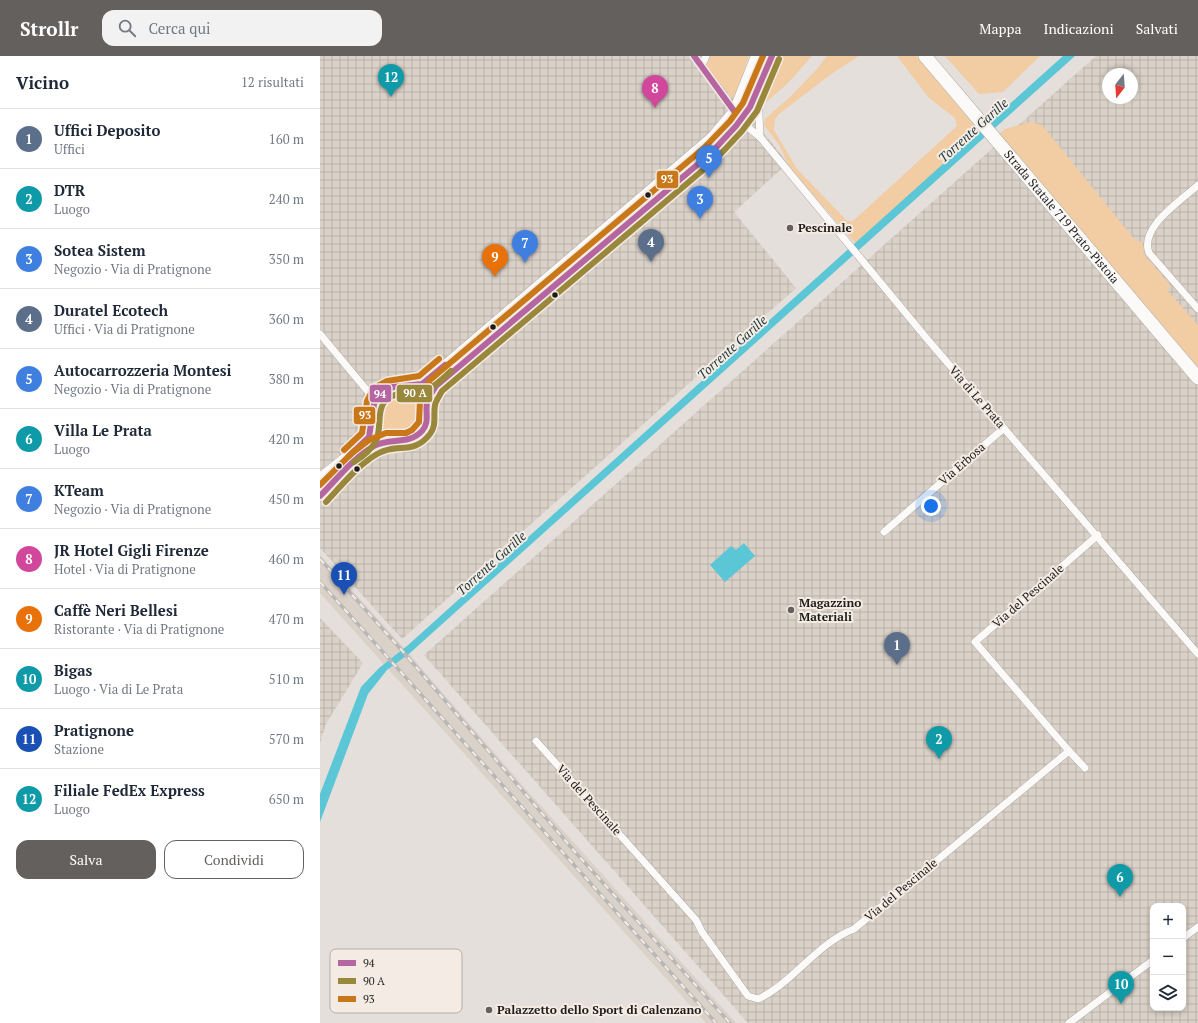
<!DOCTYPE html>
<html lang="it">
<meta charset="utf-8">
<style>
body{margin:0;font-family:"PT Serif",serif;background:#f2f2f3;color:#1f2937}
.controls{position:absolute;right:12px;bottom:12px;display:grid;overflow:hidden;border-radius:8px;box-shadow:0 2px 6px #0003}
.controls button{width:36px;height:36px;display:grid;place-items:center;padding:0;border:0;border-bottom:1px solid #e0e1e3;background:#fff;color:#1f2937;font:20px sans-serif}
.compass{position:absolute;left:782px;top:12px;width:36px;height:36px;border-radius:50%;background:#fff;box-shadow:0 2px 6px #0003;rotate:197deg}
.you{position:absolute;left:611px;top:450px;width:14px;height:14px;margin:-10px;border:3px solid #fff;border-radius:50%;background:#1a73e8;box-shadow:0 0 0 6px #1a73e833}
.badge{display:grid;place-items:center;width:26px;height:26px;border-radius:50%;background:#63605d;color:#fff;font-size:13px;font-weight:700}
.pin{position:absolute;translate:-50% -33px;filter:drop-shadow(0 1px 2px #0008)}
.pin::after{content:'';position:absolute;top:21px;width:14px;height:12px;background:inherit;clip-path:polygon(0 0,100% 0,50% 100%)}
.list{margin:0;padding:0;list-style:none}
h2{display:flex;justify-content:space-between;align-items:center;height:52px;margin:0;padding:0 16px;font-size:17px}
h2 small{font-size:13px;font-weight:400;color:#747a83}
.list li{display:grid;grid-template-columns:26px 1fr auto;gap:12px;align-items:center;box-sizing:border-box;height:60px;padding:0 16px;border-top:1px solid #e0e1e3}
.list b{display:block;font-size:15px;white-space:nowrap}
.list p{margin:0;font-size:13px;white-space:nowrap;color:#747a83}
.list em{font-size:13px;font-style:normal;color:#747a83}
.actions{display:flex;gap:8px;padding:12px 16px}
.actions a{flex:1;padding:9px 0;border:1px solid #63605d;border-radius:12px;text-align:center;font-size:14px;color:#63605d}
.actions .main{background:#63605d;color:#fff}
.icon{flex:none;width:22px;height:22px;fill:none;stroke:currentColor;stroke-width:2;stroke-linecap:round;stroke-linejoin:round}
.map{position:relative;flex:none;width:878px;height:967px;overflow:hidden}
header{display:flex;align-items:center;gap:24px;box-sizing:border-box;height:56px;padding:0 20px;background:#63605d;color:#fff}
header strong{font-size:19px}
nav{display:flex;gap:22px;margin-inline-start:auto;font-size:14px}
.search{width:280px;height:36px;background:#f2f2f3;display:flex;align-items:center;gap:10px;box-sizing:border-box;padding:0 14px;border-radius:12px;color:#747a83;font-size:15px}
main{display:flex}
aside{flex:1;background:#fff}
.map>svg:first-child{display:block}
.built{fill:#dad1c8}
.industrial{fill:url(#industrial-grid);fill-rule:evenodd}
.grass{fill:#f2cca2}
.water{fill:#5ac6d6}
.lines{fill:none;stroke-linecap:round;stroke-linejoin:round}
.street-casing{stroke:#afaca8;stroke-width:8}
.secondary-casing{stroke:#afaca8;stroke-width:11}
.highway-casing{stroke:#afaca8;stroke-width:14}
.street{stroke:#fbfaf9;stroke-width:7}
.secondary{stroke:#fbfaf9;stroke-width:10}
.highway{stroke:#fbfaf9;stroke-width:13}
.rail-casing{stroke:#b8b7b6;stroke-width:3.5}
.rail{stroke:#f4ece4;stroke-width:2;stroke-dasharray:6;stroke-linecap:butt}
.bus-1-casing{stroke:#f4ece4;stroke-width:9}
.bus-2-casing{stroke:#f4ece4;stroke-width:9}
.bus-3-casing{stroke:#f4ece4;stroke-width:9}
.bus-1{stroke:#b566a0;stroke-width:6}
.bus-2{stroke:#99873c;stroke-width:6}
.bus-3{stroke:#c87819;stroke-width:6}
.bus-dot{fill:#1e1c19;stroke:#f4ece4;stroke-width:1.5}
.poi-dot{fill:#63605d;stroke:#f4ece4;stroke-width:1.5}
.labels{text-anchor:middle;stroke-width:4;stroke-linejoin:round;paint-order:stroke}
.street-label{font-size:12px;fill:#1e1c19;stroke:#f4ece4}
.poi-label{font-size:12px;font-weight:bold;fill:#1e1c19;stroke:#f4ece4;text-anchor:start}
.water-label{font-size:13px;font-style:italic;fill:#1d353a;stroke:#f4ece4}
.key{fill:#f4ece4;stroke:#b4aea7;stroke-width:1}
.key-label{font-size:11px;fill:#1e1c19}
.line-badge{stroke:#f4ece4;stroke-width:1.5}
.badge-label{font-size:11px;text-anchor:middle;font-weight:bold;fill:#fff}
</style>
<header>
<strong>Strollr</strong>
<div class="search"><svg class="icon" aria-label="search" viewBox="0 0 24 24"><circle cx="10" cy="10" r="6"/><path d="M15 15l6 6"/></svg>Cerca qui</div>
<nav><a>Mappa</a><a>Indicazioni</a><a>Salvati</a></nav>
</header>
<main>
<aside>
<h2>Vicino<small>12 risultati</small></h2>
<ul class="list">
<li><span class="badge" style="background:#5c6f8a">1</span><div><b>Uffici Deposito</b><p>Uffici</p></div><em>160 m</em></li>
<li><span class="badge" style="background:#0f9aa8">2</span><div><b>DTR</b><p>Luogo</p></div><em>240 m</em></li>
<li><span class="badge" style="background:#3f7fe0">3</span><div><b>Sotea Sistem</b><p>Negozio · Via di Pratignone</p></div><em>350 m</em></li>
<li><span class="badge" style="background:#5c6f8a">4</span><div><b>Duratel Ecotech</b><p>Uffici · Via di Pratignone</p></div><em>360 m</em></li>
<li><span class="badge" style="background:#3f7fe0">5</span><div><b>Autocarrozzeria Montesi</b><p>Negozio · Via di Pratignone</p></div><em>380 m</em></li>
<li><span class="badge" style="background:#0f9aa8">6</span><div><b>Villa Le Prata</b><p>Luogo</p></div><em>420 m</em></li>
<li><span class="badge" style="background:#3f7fe0">7</span><div><b>KTeam</b><p>Negozio · Via di Pratignone</p></div><em>450 m</em></li>
<li><span class="badge" style="background:#d1479c">8</span><div><b>JR Hotel Gigli Firenze</b><p>Hotel · Via di Pratignone</p></div><em>460 m</em></li>
<li><span class="badge" style="background:#e8710a">9</span><div><b>Caffè Neri Bellesi</b><p>Ristorante · Via di Pratignone</p></div><em>470 m</em></li>
<li><span class="badge" style="background:#0f9aa8">10</span><div><b>Bigas</b><p>Luogo · Via di Le Prata</p></div><em>510 m</em></li>
<li><span class="badge" style="background:#1a4fb4">11</span><div><b>Pratignone</b><p>Stazione</p></div><em>570 m</em></li>
<li><span class="badge" style="background:#0f9aa8">12</span><div><b>Filiale FedEx Express</b><p>Luogo</p></div><em>650 m</em></li>
</ul>
<div class="actions"><a class="main">Salva</a><a>Condividi</a></div>
</aside>
<div class="map">
<svg width="878" height="967" viewBox="0 0 878 967">
<defs>
<pattern id="industrial-grid" width="8" height="8" patternUnits="userSpaceOnUse"><rect width="8" height="8" fill="#dad1c8"/><path d="M0 4h8M4 0v8" fill="none" stroke="#bbb3ab"/></pattern>
</defs>
<rect width="100%" height="100%" fill="#e4dfda"/>
<!-- built -->
<polygon class="built" points="0,499 85,593 204,731 416,967 386,967 0,537"/>
<!-- industrial -->
<g class="industrial">
<polygon points="0,0 382,0 468,107 414,156 476,232 82,583 0,492"/>
<path d="M 776,0 L 878,0 L 878,967 L 428,967 L 104,599 ZM 788,18 L 812,18 L 812,42 L 788,42 ZM 833,850 L 863,850 L 863,952 L 833,952 Z"/>
<polygon points="0,562 43,607 6,668 0,687"/>
</g>
<!-- grass -->
<g class="grass">
<polygon points="390,0 429,0 414,44 386,10"/>
<polygon points="440,0 445,0 425,49 405,75 404,74 421,53"/>
<polygon points="456,0 492,0 467,28 445,47 447,19"/>
<polygon points="507,0 539,0 514,16 459,58 455,63 454,74 477,113 527,165 533,165 637,70 635,62 609,42 577,0 596,0 662,75 535,187 470,112 459,89 444,69 445,63 470,41 497,13"/>
<polygon points="625,0 720,0 683,36 659,38"/>
<polygon points="710,66 722,69 815,184 822,186 824,198 851,230 847,234 878,269 878,313 679,78 685,73"/>
<polygon points="397,81 399,82 376,105 256,206 254,204 358,118"/>
<circle cx="79" cy="358" r="21"/>
</g>
<!-- water -->
<g class="water">
<polygon points="743,0 755,0 130,561 90,597 67,614 48,638 0,766 0,738 41,631 59,612 87,590"/>
<polygon points="424,487 435,500 405,526 390,509 411,490 416,494"/>
</g>
<g class="lines">
<!-- street casing -->
<g class="street-casing">
<g id="street">
<polyline points="374,0 414,55"/>
<polyline points="382,9 386,0"/>
<polyline points="438,38 440,81"/>
<polyline points="420,65 440,81 608,284 878,598"/>
<path d="M 878,129 C 861,145 819,171 829,197 L 878,253"/>
<polyline points="0,278 55,344"/>
<polyline points="564,476 684,372"/>
<path d="M 216,685 L 376,864 L 382,876 L 428,940 L 438,943 C 473,927 497,887 534,873 L 749,695 L 655,586 L 778,479"/>
<polyline points="749,695 765,712"/>
<polyline points="863,882 878,871"/>
<polyline points="749,967 833,904"/>
</g>
</g>
<!-- secondary casing -->
<g class="secondary-casing">
<g id="secondary">
<path d="M 83,330 C 129,341 103,401 68,383 C 59,379 54,371 52,362 C 50,347 61,333 76,330 C 83,329 90,330 97,329 C 102,328 106,325 110,322 L 392,81 L 414,55 L 436,0"/>
<polyline points="107,349 116,330 390,98 416,70 430,51 452,0"/>
<polyline points="0,422 44,387 48,382 53,366"/>
<polyline points="0,440 46,396 69,384"/>
</g>
</g>
<!-- highway casing -->
<g class="highway-casing">
<g id="highway">
<path id="s1" d="M 605,0 L 878,322"/>
</g>
</g>
<!-- street -->
<use href="#street" class="street"/>
<!-- secondary -->
<use href="#secondary" class="secondary"/>
<!-- highway -->
<use href="#highway" class="highway"/>
<!-- rail casing -->
<g class="rail-casing">
<g id="rail">
<polyline points="0,503 85,598 256,797 410,967"/>
<polyline points="0,526 396,967"/>
</g>
</g>
<!-- rail -->
<use href="#rail" class="rail"/>
<!-- bus-1 casing -->
<g class="bus-1-casing">
<g id="bus-1">
<polyline points="374,0 414,55"/>
<polyline points="29,400 49,381 54,348 60,338 73,331 102,328 125,309"/>
<path d="M 0,440 C 17,423 33,402 54,390 C 70,381 88,390 102,375 C 110,366 105,357 107,346 C 109,340 113,335 116,330 L 390,98 L 416,70 L 430,51 L 452,0"/>
</g>
</g>
<!-- bus-2 casing -->
<g class="bus-2-casing">
<g id="bus-2">
<path d="M 34,406 C 42,401 51,394 56,385 C 62,373 56,354 66,344 C 74,335 90,340 101,336 C 113,333 122,323 131,315"/>
<path d="M 6,446 C 22,429 37,410 57,398 C 77,386 93,400 110,378 C 117,369 113,360 115,349 C 116,344 120,339 122,335 L 396,103 L 422,75 L 437,55 L 459,3"/>
</g>
</g>
<!-- bus-3 casing -->
<g class="bus-3-casing">
<g id="bus-3">
<polyline points="24,394 42,377 47,345 54,332 67,325 99,320 119,303"/>
<polyline points="0,429 32,397 49,384 66,377 86,377 92,374 99,366 100,344 110,324 384,92 410,65 423,47 443,0"/>
</g>
</g>
<!-- bus-1 -->
<use href="#bus-1" class="bus-1"/>
<!-- bus-2 -->
<use href="#bus-2" class="bus-2"/>
<!-- bus-3 -->
<use href="#bus-3" class="bus-3"/>
</g>
<!-- markers -->
<g class="bus-dot">
<circle cx="328" cy="139" r="3.5"/>
<circle cx="235" cy="239" r="3.5"/>
<circle cx="173" cy="271" r="3.5"/>
<circle cx="19" cy="410" r="3.5"/>
<circle cx="37" cy="413" r="3.5"/>
</g>
<g class="poi-dot">
<circle cx="470" cy="172" r="4"/>
<circle cx="471" cy="554" r="4"/>
<circle cx="169" cy="954" r="4"/>
</g>
<g class="labels">
<!-- street labels -->
<g class="street-label">
<text dy="4" stroke="none"><textPath href="#s1" startOffset="211">Strada Statale 719 Prato-Pistoia</textPath></text>
<text transform="translate(657 341) rotate(49)" y="4">Via di Le Prata</text>
<text transform="translate(642 408) rotate(-41)" y="4">Via Erbosa</text>
<text transform="translate(708 540) rotate(-41)" y="4">Via del Pescinale</text>
<text transform="translate(269 744) rotate(48)" y="4">Via del Pescinale</text>
<text transform="translate(581 834) rotate(-40)" y="4">Via del Pescinale</text>
</g>
<!-- poi labels -->
<g class="poi-label">
<text x="478" y="176">Pescinale</text>
<text x="479" y="551">Magazzino<tspan x="479" dy="14">Materiali</tspan></text>
<text x="177" y="958">Palazzetto dello Sport di Calenzano</text>
</g>
<!-- water labels -->
<g class="water-label">
<text transform="translate(653 74) rotate(-42)" y="5">Torrente Garille</text>
<text transform="translate(412 291) rotate(-42)" y="5">Torrente Garille</text>
<text transform="translate(171 507) rotate(-42)" y="5">Torrente Garille</text>
</g>
</g>
<!-- legend -->
<rect x="10" y="893" width="132" height="64" rx="6" class="key"/>
<rect x="18" y="904" width="18" height="6" fill="#b566a0"/>
<rect x="18" y="922" width="18" height="6" fill="#99873c"/>
<rect x="18" y="940" width="18" height="6" fill="#c87819"/>
<g class="key-label">
<text x="43" y="911">94</text>
<text x="43" y="929">90 A</text>
<text x="43" y="947">93</text>
</g>
<g class="line-badge">
<rect x="336" y="114" width="23" height="19" rx="4" fill="#c87819"/>
<rect x="76" y="328" width="37" height="19" rx="4" fill="#99873c"/>
<rect x="49" y="328" width="23" height="19" rx="4" fill="#b566a0"/>
<rect x="33" y="350" width="23" height="19" rx="4" fill="#c87819"/>
</g>
<g class="badge-label">
<text x="347" y="127">93</text>
<text x="95" y="341">90 A</text>
<text x="60" y="342">94</text>
<text x="45" y="363">93</text>
</g>
</svg>
<div class="controls">
<button>+</button>
<button>−</button>
<button><svg class="icon" aria-label="layers" viewBox="0 0 24 24"><path d="M12 4l9 5-9 5-9-5zM3 14l9 5 9-5"/></svg></button>
</div>
<svg class="compass" viewBox="-18 -18 36 36"><path d="M0-13l5 13h-10z" fill="#e53935"/><path d="M0 13l5-13h-10z" fill="#747a83"/></svg>
<div class="you"></div>
<div class="pin badge" style="left:577px;top:609px;background:#5c6f8a">1</div>
<div class="pin badge" style="left:619px;top:703px;background:#0f9aa8">2</div>
<div class="pin badge" style="left:380px;top:163px;background:#3f7fe0">3</div>
<div class="pin badge" style="left:331px;top:206px;background:#5c6f8a">4</div>
<div class="pin badge" style="left:389px;top:122px;background:#3f7fe0">5</div>
<div class="pin badge" style="left:800px;top:841px;background:#0f9aa8">6</div>
<div class="pin badge" style="left:205px;top:207px;background:#3f7fe0">7</div>
<div class="pin badge" style="left:335px;top:52px;background:#d1479c">8</div>
<div class="pin badge" style="left:175px;top:221px;background:#e8710a">9</div>
<div class="pin badge" style="left:801px;top:948px;background:#0f9aa8">10</div>
<div class="pin badge" style="left:24px;top:539px;background:#1a4fb4">11</div>
<div class="pin badge" style="left:71px;top:41px;background:#0f9aa8">12</div>
</div>
</main>
